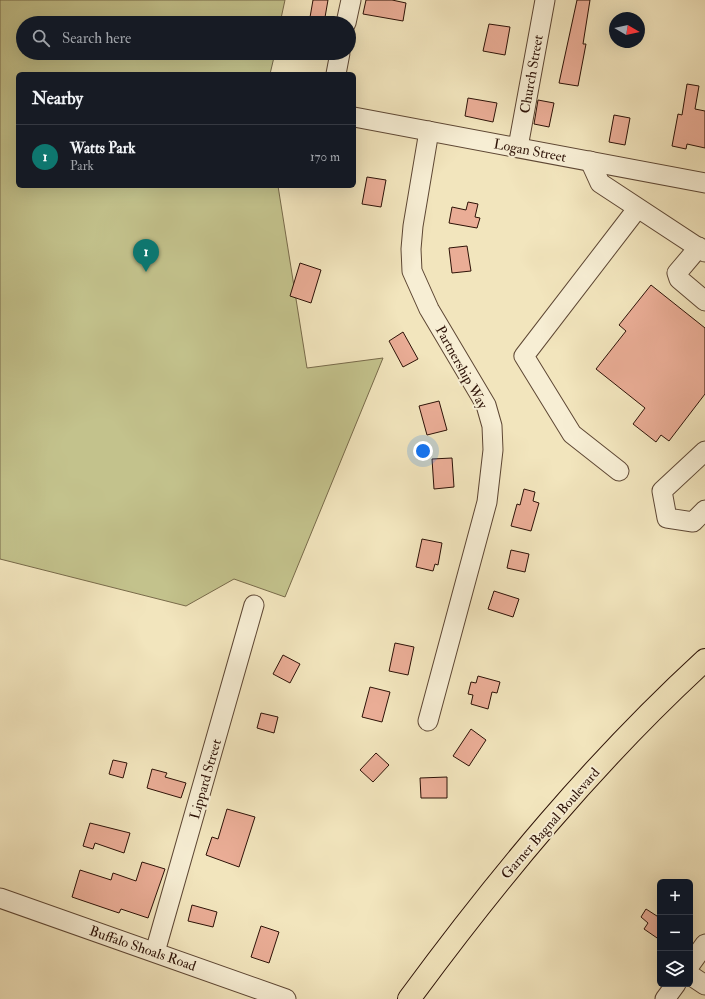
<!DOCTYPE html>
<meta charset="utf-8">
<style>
body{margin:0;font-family:"IM FELL Double Pica",serif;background:#242831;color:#f1f3f6}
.controls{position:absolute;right:12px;bottom:12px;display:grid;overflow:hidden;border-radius:6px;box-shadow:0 4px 16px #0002}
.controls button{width:36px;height:36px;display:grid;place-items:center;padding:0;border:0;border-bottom:1px solid #363941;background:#171b24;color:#f1f3f6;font:20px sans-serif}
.compass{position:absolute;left:609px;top:12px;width:36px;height:36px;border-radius:50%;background:#171b24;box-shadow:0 4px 16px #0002;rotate:99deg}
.you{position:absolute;left:423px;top:451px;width:14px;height:14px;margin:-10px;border:3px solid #fff;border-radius:50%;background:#1a73e8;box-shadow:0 0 0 6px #1a73e833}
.badge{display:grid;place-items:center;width:26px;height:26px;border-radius:50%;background:#0f766e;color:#fff;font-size:13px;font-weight:700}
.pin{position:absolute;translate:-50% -33px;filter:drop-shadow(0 1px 2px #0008)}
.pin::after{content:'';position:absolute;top:21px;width:14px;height:12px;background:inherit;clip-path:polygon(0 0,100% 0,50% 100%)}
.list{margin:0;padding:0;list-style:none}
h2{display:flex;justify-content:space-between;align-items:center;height:52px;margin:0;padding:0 16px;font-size:17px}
h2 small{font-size:13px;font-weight:400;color:#9ea1a6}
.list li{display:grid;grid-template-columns:26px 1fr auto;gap:12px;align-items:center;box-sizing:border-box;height:64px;padding:0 16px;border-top:1px solid #363941}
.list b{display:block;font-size:15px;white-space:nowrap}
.list p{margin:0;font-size:13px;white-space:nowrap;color:#9ea1a6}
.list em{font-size:13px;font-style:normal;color:#9ea1a6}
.icon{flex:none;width:22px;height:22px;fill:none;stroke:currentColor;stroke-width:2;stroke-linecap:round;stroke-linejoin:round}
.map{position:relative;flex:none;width:705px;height:999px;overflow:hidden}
.search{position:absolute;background:#171b24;box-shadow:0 4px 16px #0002;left:16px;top:16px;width:340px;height:44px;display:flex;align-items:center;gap:10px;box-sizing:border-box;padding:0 14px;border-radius:22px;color:#9ea1a6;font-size:15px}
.panel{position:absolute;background:#171b24;box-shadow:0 4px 16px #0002;left:16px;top:72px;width:340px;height:116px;border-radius:6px}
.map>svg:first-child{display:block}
.green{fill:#c3c28c;stroke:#786a4a}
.building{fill:#eaad96;stroke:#2d1207}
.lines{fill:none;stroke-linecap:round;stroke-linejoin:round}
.minor-casing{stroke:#5e4734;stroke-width:21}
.highway-casing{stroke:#2d1207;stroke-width:24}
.minor{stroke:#f7eed4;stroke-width:19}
.highway{stroke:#f2e5bd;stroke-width:22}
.labels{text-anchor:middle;stroke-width:4;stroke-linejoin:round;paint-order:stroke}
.street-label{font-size:14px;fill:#2d1207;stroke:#f7eed4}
</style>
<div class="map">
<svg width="705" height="999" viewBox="0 0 705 999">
<rect width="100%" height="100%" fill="#f2e5bd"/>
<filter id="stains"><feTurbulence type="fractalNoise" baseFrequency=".005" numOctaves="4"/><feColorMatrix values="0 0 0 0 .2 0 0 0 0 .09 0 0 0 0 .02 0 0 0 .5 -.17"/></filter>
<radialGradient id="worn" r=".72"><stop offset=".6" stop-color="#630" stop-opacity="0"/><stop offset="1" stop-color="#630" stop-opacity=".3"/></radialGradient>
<!-- green -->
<polygon class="green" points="0,0 285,0 280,23 23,23 23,53 275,53 270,74 18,74 18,186 278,186 307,368 383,358 285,597 234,579 186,606 0,559"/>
<!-- building -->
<g class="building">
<polygon points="313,0 328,0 324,23 309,23"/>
<polygon points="366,0 392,0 406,3 403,21 363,14"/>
<polygon points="577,0 590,0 583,44 586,44 578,86 559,83"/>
<polygon points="489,24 510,27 505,55 483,51"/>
<polygon points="687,84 699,86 695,109 705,111 705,148 687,144 686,149 672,146 678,114 682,115"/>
<polygon points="468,98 497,103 493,122 465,116"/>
<polygon points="538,100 554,103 549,127 534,124"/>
<polygon points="614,115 630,118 625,145 609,142"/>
<polygon points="367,177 386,180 381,207 362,204"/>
<polygon points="468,202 478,204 475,217 480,218 477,228 449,223 452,207 466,210"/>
<polygon points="467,246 471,271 452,273 449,248"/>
<polygon points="300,263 321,270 311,303 290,296"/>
<polygon points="651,285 705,328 705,394 669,441 661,435 656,442 633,424 645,408 596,369 626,331 619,325"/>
<polygon points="403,332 418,359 403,367 389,341"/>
<polygon points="439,401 447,430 427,435 419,406"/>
<polygon points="452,458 454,487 434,489 432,459"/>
<polygon points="524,489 535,492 533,501 539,503 531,531 511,526 517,504 520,505"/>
<polygon points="422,539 442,543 438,565 435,564 433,571 416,567"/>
<polygon points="511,550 529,554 525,572 507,568"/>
<polygon points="494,591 519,599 513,617 488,609"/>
<polygon points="395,643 414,647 408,675 389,671"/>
<polygon points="283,655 300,664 290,683 273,674"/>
<polygon points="478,676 500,682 497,693 492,692 488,709 471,704 473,695 468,694 471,682 476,683"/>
<polygon points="370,687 390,692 382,722 362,717"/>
<polygon points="261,713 278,717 274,733 257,728"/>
<polygon points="471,729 486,740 469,766 453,756"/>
<polygon points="376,753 389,765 373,782 360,770"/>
<polygon points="113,760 127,763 123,778 109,774"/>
<polygon points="152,769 167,773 165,777 186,783 181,798 147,788"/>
<polygon points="447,777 447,798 421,798 420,778"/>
<polygon points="227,809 255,817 239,867 206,855 212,837 218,839"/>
<polygon points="90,823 130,833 124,853 95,843 93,849 83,846"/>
<polygon points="142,862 165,869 148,918 121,909 119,913 72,897 80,870 111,880 113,873 136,881"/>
<polygon points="192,905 217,912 213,927 188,921"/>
<polygon points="646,909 660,918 660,940 644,929 648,923 641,917"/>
<polygon points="261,926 279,932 269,963 251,957"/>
</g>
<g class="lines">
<!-- minor casing -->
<g class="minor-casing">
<g id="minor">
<polyline points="346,23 351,0"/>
<polyline points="336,74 340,53"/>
<polyline points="354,117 705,183"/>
<polyline points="518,147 545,0"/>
<polyline points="590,161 600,183 705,252"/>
<polyline points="699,247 677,273 679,279 705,301"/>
<polyline points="705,451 662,491 667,518 693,522 705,510"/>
<polyline points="619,471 572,434 524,356 637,209"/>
<polyline points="428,721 487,502 493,450 492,426 486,405 429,309 412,271 411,249 413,226 429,131"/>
<polyline points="0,898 286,999"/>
<polyline points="155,952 254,605"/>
<polyline points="690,965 705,944"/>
<polyline points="690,975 705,985"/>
<polyline points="665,999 676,984"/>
</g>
</g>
<!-- highway casing -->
<g class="highway-casing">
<path id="highway" d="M 409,999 C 498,878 594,762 705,660"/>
</g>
<!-- minor -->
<use href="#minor" class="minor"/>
<!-- highway -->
<use href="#highway" class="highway"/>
</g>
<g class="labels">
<!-- street labels -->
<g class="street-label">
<text transform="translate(531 74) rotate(-80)" y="5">Church Street</text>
<text transform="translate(530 150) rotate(11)" y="5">Logan Street</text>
<text transform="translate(462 367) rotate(61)" y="5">Partnership Way</text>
<text transform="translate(205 779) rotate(-74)" y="5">Lippard Street</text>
<text transform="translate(550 823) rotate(-49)" y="5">Garner Bagnal Boulevard</text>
<text transform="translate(143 948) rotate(19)" y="5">Buffalo Shoals Road</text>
</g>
</g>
<rect width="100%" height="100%" filter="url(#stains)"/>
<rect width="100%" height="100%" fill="url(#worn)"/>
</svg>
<div class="controls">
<button>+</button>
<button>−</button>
<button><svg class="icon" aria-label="layers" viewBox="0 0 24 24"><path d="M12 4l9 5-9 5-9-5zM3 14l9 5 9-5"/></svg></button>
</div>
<svg class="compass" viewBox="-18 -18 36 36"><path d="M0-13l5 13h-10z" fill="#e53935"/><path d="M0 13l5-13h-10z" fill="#9ea1a6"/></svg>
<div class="you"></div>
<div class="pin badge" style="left:146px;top:272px">1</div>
<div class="search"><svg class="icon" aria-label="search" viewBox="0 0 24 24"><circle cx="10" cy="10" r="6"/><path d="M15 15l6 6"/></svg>Search here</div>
<section class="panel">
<h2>Nearby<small></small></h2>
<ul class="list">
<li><span class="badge">1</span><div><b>Watts Park</b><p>Park</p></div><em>170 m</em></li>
</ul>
</section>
</div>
